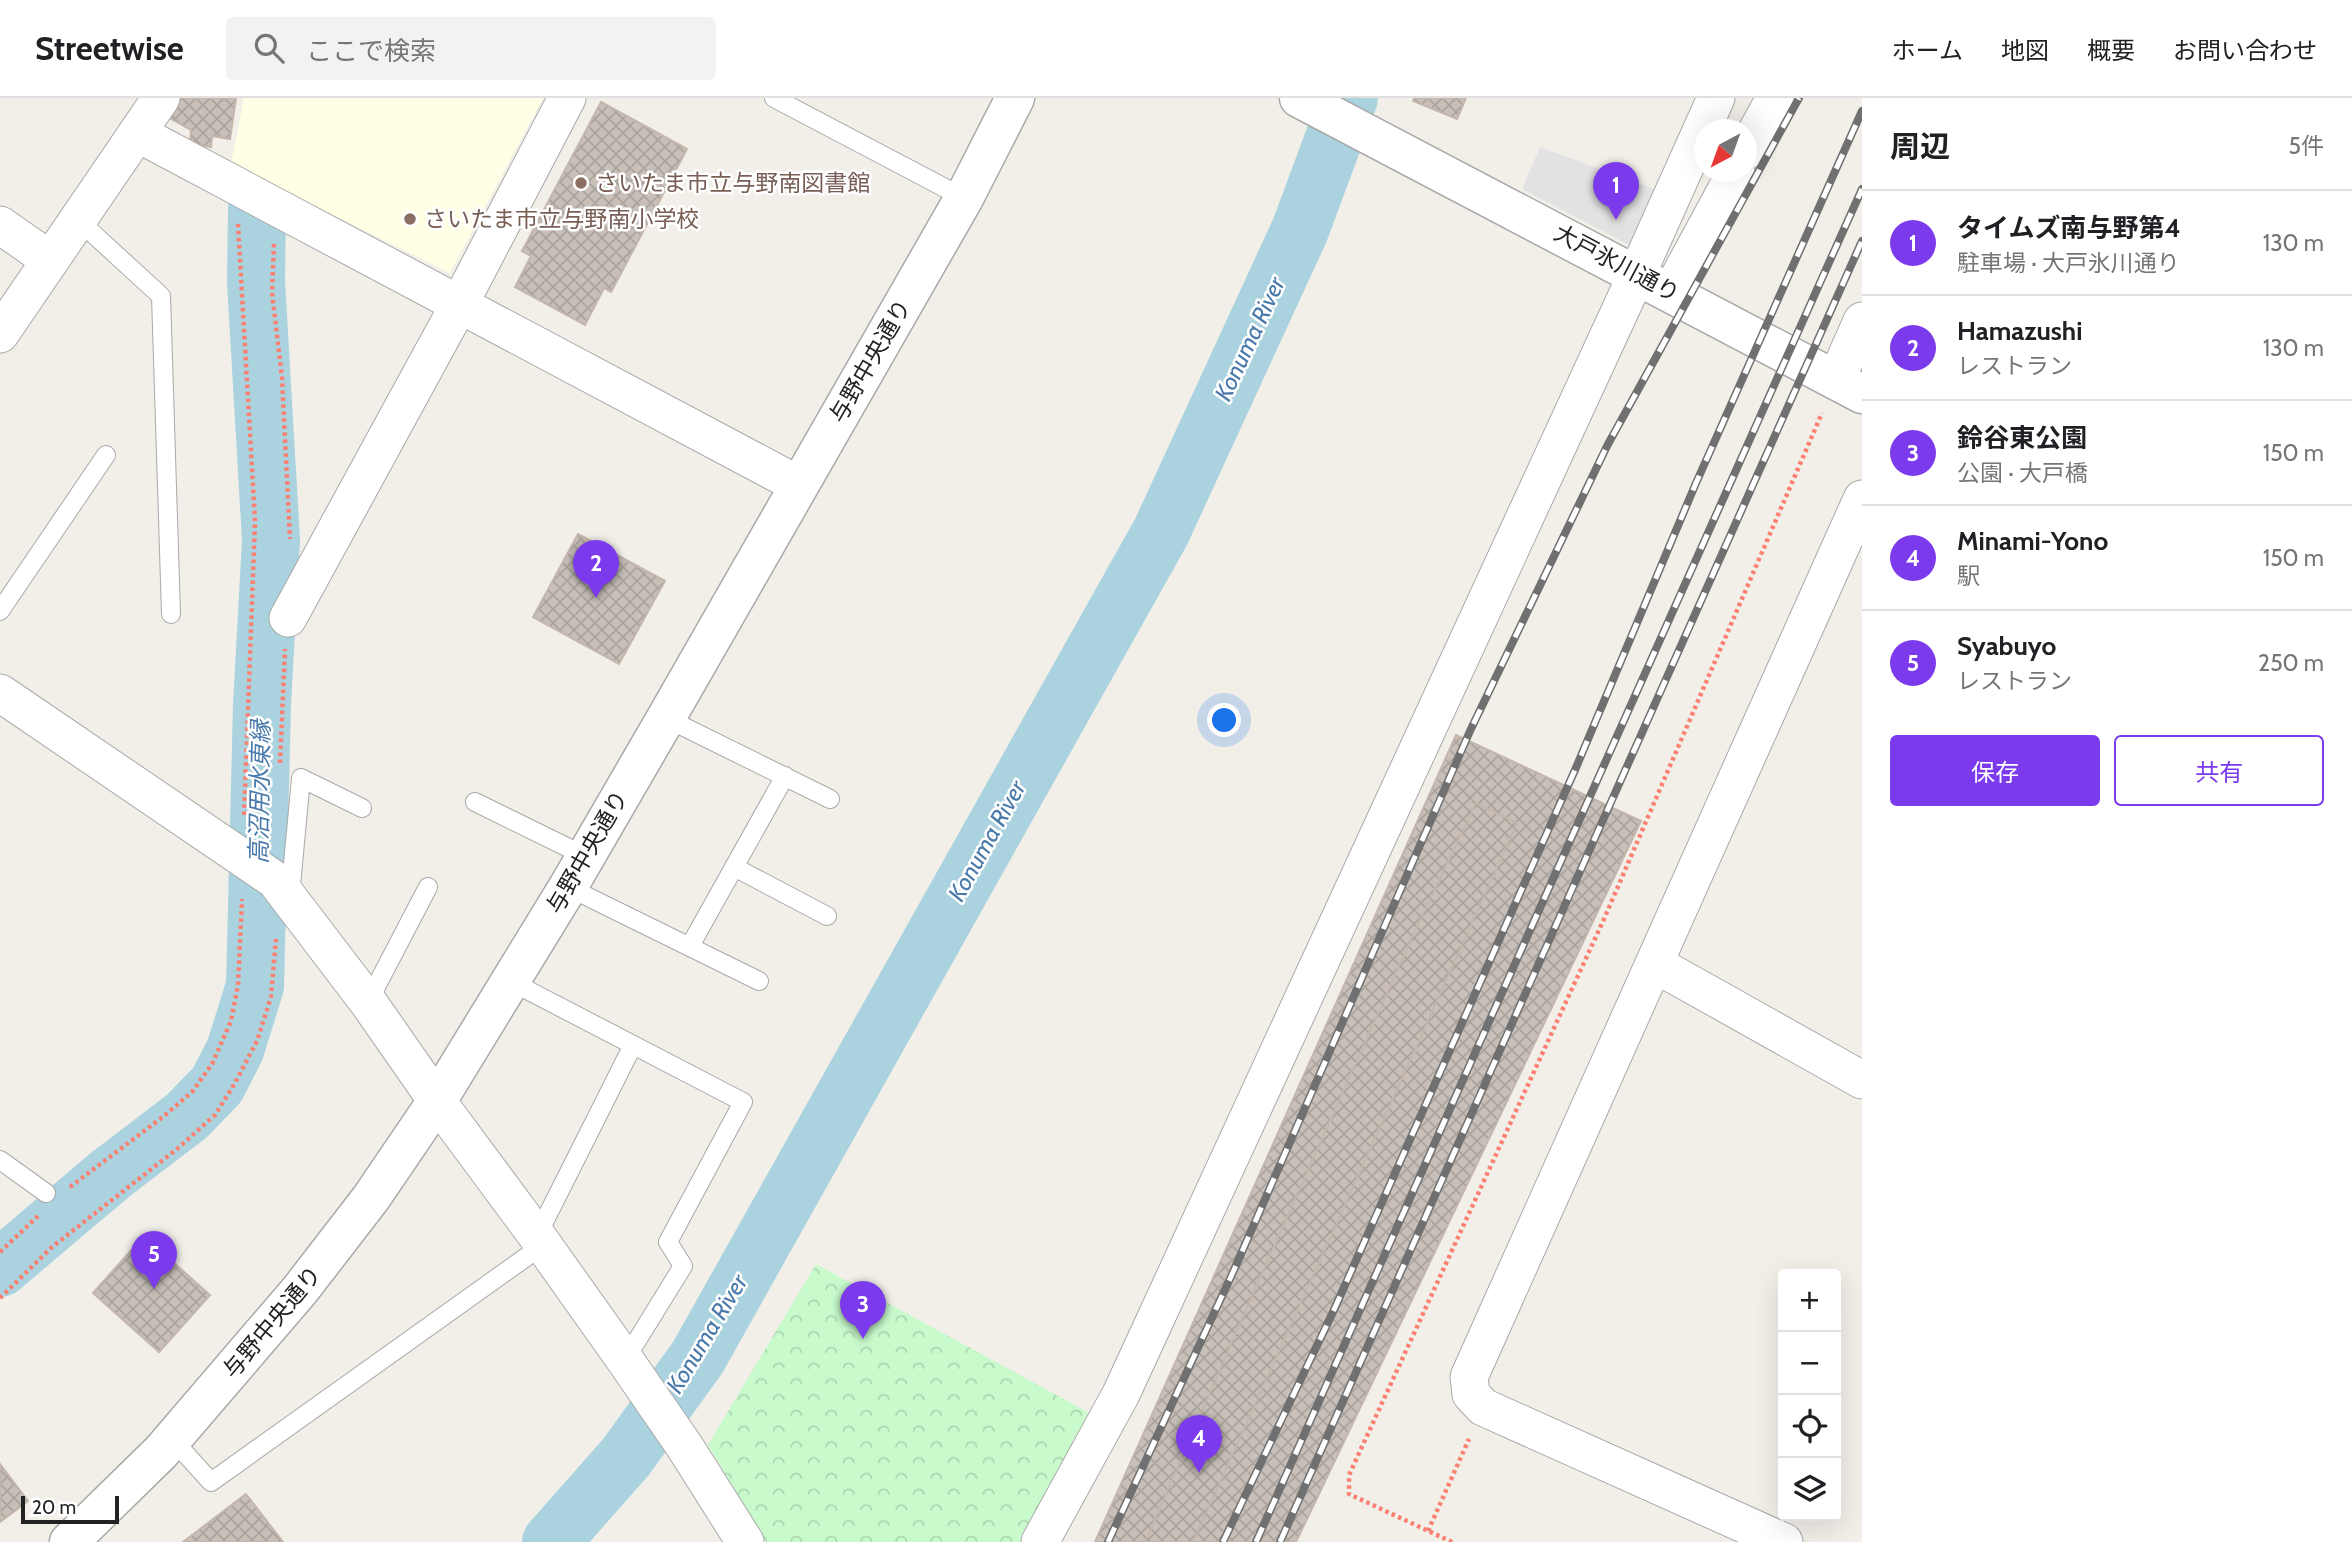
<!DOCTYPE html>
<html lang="ja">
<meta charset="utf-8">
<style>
body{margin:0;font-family:Cabin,"Noto Sans JP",sans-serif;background:#f2f2f2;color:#202124}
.controls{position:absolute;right:21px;bottom:21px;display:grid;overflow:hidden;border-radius:7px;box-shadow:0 7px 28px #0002}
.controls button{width:63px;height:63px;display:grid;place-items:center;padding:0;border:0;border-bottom:2px solid #e0e0e0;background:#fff;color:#202124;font:35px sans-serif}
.compass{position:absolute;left:1694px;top:21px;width:63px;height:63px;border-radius:50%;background:#fff;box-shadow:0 7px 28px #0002;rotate:221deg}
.scale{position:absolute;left:21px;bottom:18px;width:98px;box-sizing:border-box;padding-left:7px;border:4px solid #222;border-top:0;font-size:19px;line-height:24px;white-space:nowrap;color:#222;-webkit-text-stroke:5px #fff;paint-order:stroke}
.you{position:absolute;left:1225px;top:623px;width:24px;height:24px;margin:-18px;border:5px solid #fff;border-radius:50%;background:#1a73e8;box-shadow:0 0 0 10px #1a73e833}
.badge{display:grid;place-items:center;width:46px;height:46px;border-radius:50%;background:#7c3aed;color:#fff;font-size:23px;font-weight:700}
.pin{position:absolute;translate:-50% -58px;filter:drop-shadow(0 2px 4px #0008)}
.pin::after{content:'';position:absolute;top:37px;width:24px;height:21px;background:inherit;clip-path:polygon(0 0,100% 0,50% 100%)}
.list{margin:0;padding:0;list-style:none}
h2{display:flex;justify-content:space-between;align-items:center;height:91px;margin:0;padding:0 28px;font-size:30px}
h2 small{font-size:23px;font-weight:400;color:#757577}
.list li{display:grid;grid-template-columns:46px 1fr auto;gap:21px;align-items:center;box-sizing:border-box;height:105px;padding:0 28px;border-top:2px solid #e0e0e0}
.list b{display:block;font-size:26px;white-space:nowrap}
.list p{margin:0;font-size:23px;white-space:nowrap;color:#757577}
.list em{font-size:23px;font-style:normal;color:#757577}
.actions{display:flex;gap:14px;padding:21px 28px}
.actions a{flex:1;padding:16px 0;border:2px solid #7c3aed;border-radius:7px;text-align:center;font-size:24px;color:#7c3aed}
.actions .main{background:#7c3aed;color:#fff}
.icon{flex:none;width:38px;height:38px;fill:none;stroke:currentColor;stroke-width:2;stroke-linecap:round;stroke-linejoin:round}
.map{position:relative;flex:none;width:1862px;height:1444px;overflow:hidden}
header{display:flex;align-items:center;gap:42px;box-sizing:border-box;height:98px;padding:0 35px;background:#fff;border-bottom:2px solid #e0e0e0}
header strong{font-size:33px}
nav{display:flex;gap:38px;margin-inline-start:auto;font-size:24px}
.search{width:490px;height:63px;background:#f2f2f2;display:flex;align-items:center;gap:18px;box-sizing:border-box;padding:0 24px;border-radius:7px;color:#757577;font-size:26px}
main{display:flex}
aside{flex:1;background:#fff}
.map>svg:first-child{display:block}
.education{fill:#ffffe5}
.park{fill:url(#park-crowns)}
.parking{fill:#e2e2e2}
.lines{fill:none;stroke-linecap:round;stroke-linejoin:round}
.river{stroke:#aad3df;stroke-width:58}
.building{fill:url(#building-cross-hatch);stroke:#c4b6ab;stroke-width:2}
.service-casing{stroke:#a9a9a9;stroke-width:20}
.minor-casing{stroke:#a9a9a9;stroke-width:39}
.tertiary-casing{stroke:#a9a9a9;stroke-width:41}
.path{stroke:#fa8072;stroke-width:4.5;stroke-dasharray:3.5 3.5;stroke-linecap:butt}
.service{stroke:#fff;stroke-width:18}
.minor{stroke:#fff;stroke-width:37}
.tertiary{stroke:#fff;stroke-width:38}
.rail-casing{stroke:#707070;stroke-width:8}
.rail{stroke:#fff;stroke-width:5;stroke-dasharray:16;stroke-linecap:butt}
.education-dot{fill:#8d6e63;stroke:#fff;stroke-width:2.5}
.labels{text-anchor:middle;stroke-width:5;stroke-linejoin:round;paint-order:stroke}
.education-label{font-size:23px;fill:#785e54;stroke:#fff;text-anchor:start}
.street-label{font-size:23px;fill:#222;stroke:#fff}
.water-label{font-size:24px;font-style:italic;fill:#4a7aab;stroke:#fff}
</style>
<header>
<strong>Streetwise</strong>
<div class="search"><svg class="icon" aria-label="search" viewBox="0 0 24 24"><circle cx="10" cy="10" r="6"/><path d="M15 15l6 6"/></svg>ここで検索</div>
<nav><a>ホーム</a><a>地図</a><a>概要</a><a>お問い合わせ</a></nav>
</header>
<main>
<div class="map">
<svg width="1862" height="1444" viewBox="0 0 1862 1444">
<defs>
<pattern id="park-crowns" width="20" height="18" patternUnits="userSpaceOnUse" patternTransform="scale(1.75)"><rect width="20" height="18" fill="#c8facc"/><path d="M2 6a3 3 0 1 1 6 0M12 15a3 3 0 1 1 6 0" fill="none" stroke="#acd6af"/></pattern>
<pattern id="building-cross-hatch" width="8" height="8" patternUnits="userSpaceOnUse" patternTransform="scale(1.75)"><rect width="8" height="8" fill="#c7bfb8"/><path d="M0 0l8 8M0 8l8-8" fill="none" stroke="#aba49e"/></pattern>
</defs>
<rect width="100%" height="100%" fill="#f2efe9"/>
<!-- education -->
<polygon class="education" points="244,0 543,0 450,175 231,66"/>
<!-- park -->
<polygon class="park" points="816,1166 1093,1317 1027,1444 766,1444 708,1347"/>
<!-- parking -->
<polygon class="parking" points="1540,49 1662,94 1637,151 1522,91"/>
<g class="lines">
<!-- river -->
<g class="river">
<polyline points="0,1170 111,1076 187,1018 217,987 235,952 255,888 262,607 271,442 256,184 257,111"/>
<polyline points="551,1444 626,1359 698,1259 1161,434 1300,132 1349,0"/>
</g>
</g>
<!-- building -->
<g class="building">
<polygon points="176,0 236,0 230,41 212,38 211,49 190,45 191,32 164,17"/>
<polygon points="1414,0 1466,0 1457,21 1413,3"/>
<polygon points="601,4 687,51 611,194 604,190 585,227 515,189 531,158 522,153"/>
<polygon points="578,436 665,483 619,566 533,519"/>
<polygon points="1456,637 1641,723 1296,1444 1095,1444"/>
<polygon points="1476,705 1517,725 1193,1444 1145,1444 1259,1182 1413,837"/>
<polygon points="144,1138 210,1197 159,1254 93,1195"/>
<polygon points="0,1366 28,1403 0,1424"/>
<polygon points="246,1396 283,1444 183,1444"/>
</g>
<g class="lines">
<!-- service casing -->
<g class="service-casing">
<g id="service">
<polyline points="774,0 964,100"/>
<polyline points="77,121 161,198 171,516"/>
<polyline points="0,513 106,357"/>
<polyline points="666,620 830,701"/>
<polyline points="475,704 585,758"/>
<polyline points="734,769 827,818"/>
<polyline points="568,789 759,883"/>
<polyline points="290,798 301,680 362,710"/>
<polyline points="690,848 785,678"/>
<polyline points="510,883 743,1004 668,1144 683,1168 625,1262"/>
<polyline points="368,904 428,789"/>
<polyline points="0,1062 46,1095"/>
<polyline points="537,1138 633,947"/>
<polyline points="173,1342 211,1384 543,1147"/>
</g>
</g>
<!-- minor casing -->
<g class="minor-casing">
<g id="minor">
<polyline points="137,35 799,387"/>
<polyline points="1746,53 1775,0"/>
<polyline points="0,127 50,162"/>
<polyline points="1671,194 1736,74"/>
<polyline points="0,236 161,0"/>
<polyline points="1836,282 1862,223"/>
<polyline points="288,520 460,205 567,0"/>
<polyline points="0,595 275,782 368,904 437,1003 537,1138 625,1262 685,1349 745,1444"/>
<polyline points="1655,866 1862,982"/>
<polyline points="1040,1444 1121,1296 1637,176 1716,0"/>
<polyline points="1784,1444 1483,1309 1471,1296 1469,1279 1862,401"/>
</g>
</g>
<!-- tertiary casing -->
<g class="tertiary-casing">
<g id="tertiary">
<polyline points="1299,0 1862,296"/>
<polyline points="69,1444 161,1354 300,1192 371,1100 437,1003 568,789 666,620 964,100 1015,0"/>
</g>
</g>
<!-- path -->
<g class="path">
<polyline points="238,126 255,423 244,719"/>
<polyline points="274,146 272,194 282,280 290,441"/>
<polyline points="280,665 285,551"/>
<polyline points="70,1089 164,1018 192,994 212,966 231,923 238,887 242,801"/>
<polyline points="0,1154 38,1118"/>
<polyline points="0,1200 52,1149 177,1051 215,1017 235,985 257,943 271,899 276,841"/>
<polyline points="1428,1433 1469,1341"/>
<polyline points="1452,1444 1349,1396 1349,1377 1604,821 1822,315"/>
</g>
<!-- service -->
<use href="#service" class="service"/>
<!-- minor -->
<use href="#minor" class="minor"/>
<!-- tertiary -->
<use href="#tertiary" class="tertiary"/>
<!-- rail casing -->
<g class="rail-casing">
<g id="rail">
<polyline points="1108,1444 1234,1172 1470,633 1607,348 1799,0"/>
<polyline points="1223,1444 1333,1214 1575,672 1696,385 1862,13"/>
<polyline points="1256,1444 1862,91"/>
<polyline points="1280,1444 1862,143"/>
</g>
</g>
<!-- rail -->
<use href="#rail" class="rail"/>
</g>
<!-- markers -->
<g class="education-dot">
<circle cx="581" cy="85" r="7"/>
<circle cx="410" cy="121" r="7"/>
</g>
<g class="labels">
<!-- education labels -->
<g class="education-label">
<text x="595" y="93">さいたま市立与野南図書館</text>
<text x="424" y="129">さいたま市立与野南小学校</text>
</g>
<!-- street labels -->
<g class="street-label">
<text transform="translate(1617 165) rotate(28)" y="8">大戸氷川通り</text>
<text transform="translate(870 263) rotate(-60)" y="8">与野中央通り</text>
<text transform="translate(587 754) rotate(-60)" y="8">与野中央通り</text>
<text transform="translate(272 1224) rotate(-50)" y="8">与野中央通り</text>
</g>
<!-- water labels -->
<g class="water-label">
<text transform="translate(1250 241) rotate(-65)" y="8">Konuma River</text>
<text transform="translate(260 694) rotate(-89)" y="8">高沼用水東縁</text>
<text transform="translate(987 743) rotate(-61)" y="8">Konuma River</text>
<text transform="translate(707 1236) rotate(-59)" y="8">Konuma River</text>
</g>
</g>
</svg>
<div class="controls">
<button>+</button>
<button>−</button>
<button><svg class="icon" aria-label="locate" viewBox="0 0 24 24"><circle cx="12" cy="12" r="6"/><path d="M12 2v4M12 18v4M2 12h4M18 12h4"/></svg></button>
<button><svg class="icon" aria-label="layers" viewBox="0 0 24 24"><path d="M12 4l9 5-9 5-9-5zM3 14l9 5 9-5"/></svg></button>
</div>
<svg class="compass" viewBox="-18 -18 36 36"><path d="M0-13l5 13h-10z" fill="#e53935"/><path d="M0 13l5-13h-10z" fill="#757577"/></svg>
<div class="scale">20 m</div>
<div class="you"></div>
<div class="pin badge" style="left:1616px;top:122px">1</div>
<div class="pin badge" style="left:596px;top:500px">2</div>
<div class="pin badge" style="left:863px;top:1241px">3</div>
<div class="pin badge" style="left:1199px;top:1375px">4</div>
<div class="pin badge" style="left:154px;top:1191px">5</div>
</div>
<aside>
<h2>周辺<small>5件</small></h2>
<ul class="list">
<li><span class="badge">1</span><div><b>タイムズ南与野第4</b><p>駐車場 · 大戸氷川通り</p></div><em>130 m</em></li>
<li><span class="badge">2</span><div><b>Hamazushi</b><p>レストラン</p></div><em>130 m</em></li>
<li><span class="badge">3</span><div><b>鈴谷東公園</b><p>公園 · 大戸橋</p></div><em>150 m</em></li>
<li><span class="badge">4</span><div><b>Minami-Yono</b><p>駅</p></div><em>150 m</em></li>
<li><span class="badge">5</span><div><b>Syabuyo</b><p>レストラン</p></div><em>250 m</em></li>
</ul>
<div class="actions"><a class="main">保存</a><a>共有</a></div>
</aside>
</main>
